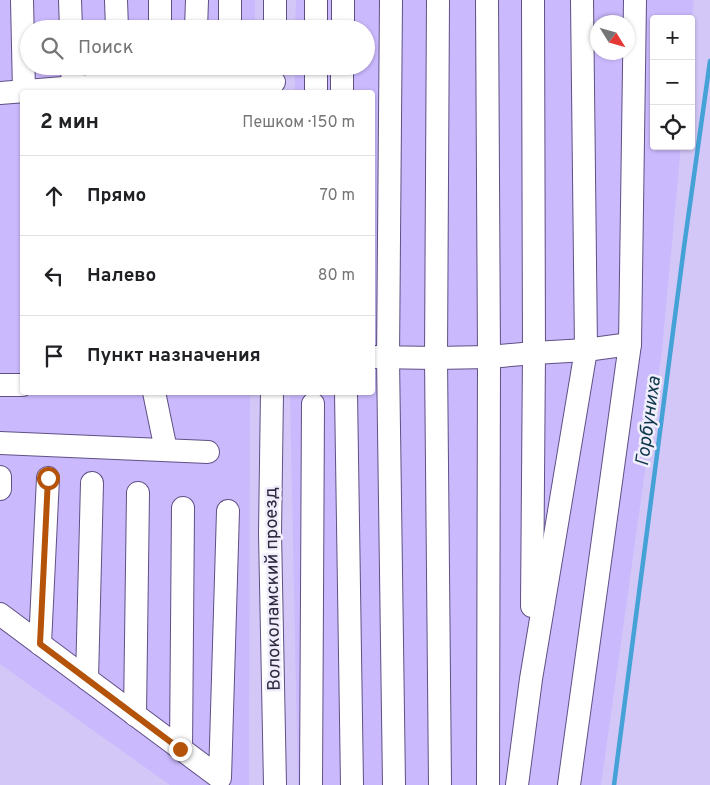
<!DOCTYPE html>
<html lang="ru">
<meta charset="utf-8">
<style>
body{margin:0;font-family:Overpass,sans-serif;background:#f2f2f2;color:#202124}
.controls{position:absolute;right:15px;top:15px;display:grid;overflow:hidden;border-radius:5px;box-shadow:0 1px 4px #0004}
.controls button{width:45px;height:45px;display:grid;place-items:center;padding:0;border:0;border-bottom:1px solid #e0e0e0;background:#fff;color:#202124;font:25px sans-serif}
.compass{position:absolute;left:590px;top:15px;width:45px;height:45px;border-radius:50%;background:#fff;box-shadow:0 1px 4px #0004;rotate:127deg}
.stop{position:absolute;width:15px;height:15px;margin:-11px;border:4px solid #b45309;border-radius:50%;background:#fff}
.stop.end{background:#b45309;border-color:#fff;box-shadow:0 1px 5px #0008}
.list{margin:0;padding:0;list-style:none}
h2{display:flex;justify-content:space-between;align-items:center;height:65px;margin:0;padding:0 20px;font-size:21px}
h2 small{font-size:16px;font-weight:400;color:#757577}
.list li{display:grid;grid-template-columns:32px 1fr auto;gap:15px;align-items:center;box-sizing:border-box;height:80px;padding:0 20px;border-top:1px solid #e0e0e0}
.list b{display:block;font-size:19px;white-space:nowrap}
.list em{font-size:16px;font-style:normal;color:#757577}
.icon{flex:none;width:28px;height:28px;fill:none;stroke:currentColor;stroke-width:2;stroke-linecap:round;stroke-linejoin:round}
.map{position:relative;flex:none;width:710px;height:785px;overflow:hidden}
.search{position:absolute;background:#fff;box-shadow:0 1px 4px #0004;left:20px;top:20px;width:355px;height:55px;display:flex;align-items:center;gap:12px;box-sizing:border-box;padding:0 18px;border-radius:28px;color:#757577;font-size:19px}
.panel{position:absolute;background:#fff;box-shadow:0 1px 4px #0004;left:20px;top:90px;width:355px;height:305px;border-radius:5px}
.map>svg:first-child{display:block}
.built{fill:#cbb9fd;fill-rule:evenodd}
.lines{fill:none;stroke-linecap:round;stroke-linejoin:round}
.stream{stroke:#44a2d6;stroke-width:4.5}
.minor-casing{stroke:#605086;stroke-width:24}
.minor{stroke:#fff;stroke-width:22}
.route{stroke:#b45309;stroke-width:6}
.labels{text-anchor:middle;stroke-width:5;stroke-linejoin:round;paint-order:stroke}
.street-label{font-size:18px;fill:#2f2840;stroke:#f1eefb}
.water-label{font-size:19px;font-style:italic;fill:#0e374c;stroke:#f1eefb}
</style>
<div class="map">
<svg width="710" height="785" viewBox="0 0 710 785">
<rect width="100%" height="100%" fill="#d3c7f8"/>
<!-- built -->
<g class="built">
<polygon points="0,0 255,0 255,29 234,29 233,22 191,23 190,29 29,29 29,66 190,66 190,92 22,92 22,392 250,393 249,785 170,785 0,664"/>
<path d="M 296,0 L 694,0 L 691,32 L 691,19 L 654,19 L 654,146 L 681,146 L 662,350 L 601,785 L 298,785 L 290,396 L 330,394 L 330,392 L 372,392 L 372,92 L 295,92 L 295,66 L 366,66 L 366,29 L 295,29 ZM 598,22 L 628,22 L 628,52 L 598,52 Z"/>
</g>
<g class="lines">
<!-- stream -->
<polyline class="stream" points="614,785 684,247 710,61"/>
<!-- minor casing -->
<g class="minor-casing">
<g id="minor">
<polyline points="22,0 24,92"/>
<polyline points="70,0 71,29"/>
<polyline points="116,0 117,29"/>
<polyline points="391,0 388,358 394,785"/>
<polyline points="438,0 436,358 440,785"/>
<polyline points="487,0 489,357 488,785"/>
<polyline points="160,29 160,0"/>
<polyline points="196,29 197,0"/>
<polyline points="230,29 230,0"/>
<polyline points="275,29 275,0"/>
<polyline points="316,29 316,0"/>
<polyline points="343,29 343,0"/>
<polyline points="72,66 73,92"/>
<polyline points="316,92 316,66"/>
<polyline points="342,92 342,66"/>
<polyline points="0,93 101,85 274,82"/>
<polyline points="373,357 436,358 489,357 534,353 586,350 630,344"/>
<polyline points="0,385 22,385"/>
<polyline points="154,392 166,450"/>
<polyline points="272,392 270,533 275,785"/>
<polyline points="346,392 352,785"/>
<polyline points="0,443 208,452"/>
<polyline points="0,489 0,477"/>
<polyline points="532,606 534,353 533,0"/>
<polyline points="0,614 220,778 228,511"/>
<polyline points="40,644 48,478"/>
<polyline points="87,679 92,483"/>
<polyline points="135,715 138,493"/>
<polyline points="181,749 183,508"/>
<polyline points="311,785 313,404"/>
<polyline points="517,785 531,679 586,350 582,0"/>
<polyline points="569,785 630,344 635,0"/>
</g>
</g>
<!-- minor -->
<use href="#minor" class="minor"/>
</g>
<g class="lines">
<!-- route -->
<polyline class="route" points="48,478 40,644 180,749"/>
</g>
<g class="labels">
<!-- street labels -->
<g class="street-label">
<text transform="translate(272 589) rotate(-91)" y="6">Волоколамский проезд</text>
</g>
<!-- water labels -->
<g class="water-label">
<text transform="translate(647 421) rotate(-82)" y="7">Горбуниха</text>
</g>
</g>
</svg>
<div class="controls">
<button>+</button>
<button>−</button>
<button><svg class="icon" aria-label="locate" viewBox="0 0 24 24"><circle cx="12" cy="12" r="6"/><path d="M12 2v4M12 18v4M2 12h4M18 12h4"/></svg></button>
</div>
<svg class="compass" viewBox="-18 -18 36 36"><path d="M0-13l5 13h-10z" fill="#e53935"/><path d="M0 13l5-13h-10z" fill="#757577"/></svg>
<div class="stop" style="left:48px;top:478px"></div>
<div class="stop end" style="left:180px;top:749px"></div>
<div class="search"><svg class="icon" aria-label="search" viewBox="0 0 24 24"><circle cx="10" cy="10" r="6"/><path d="M15 15l6 6"/></svg>Поиск</div>
<section class="panel">
<h2>2 мин<small>Пешком · 150 m</small></h2>
<ul class="list">
<li><svg class="icon" aria-label="ahead" viewBox="0 0 24 24"><path d="M12 20V5M6 11l6-6 6 6"/></svg><div><b>Прямо</b></div><em>70 m</em></li>
<li><svg class="icon" aria-label="left" viewBox="0 0 24 24"><path d="M17 20v-9H6M10 6l-5 5 5 5"/></svg><div><b>Налево</b></div><em>80 m</em></li>
<li><svg class="icon" aria-label="arrive" viewBox="0 0 24 24"><path d="M6 21V4h12l-3 4 3 4H6"/></svg><div><b>Пункт назначения</b></div></li>
</ul>
</section>
</div>
